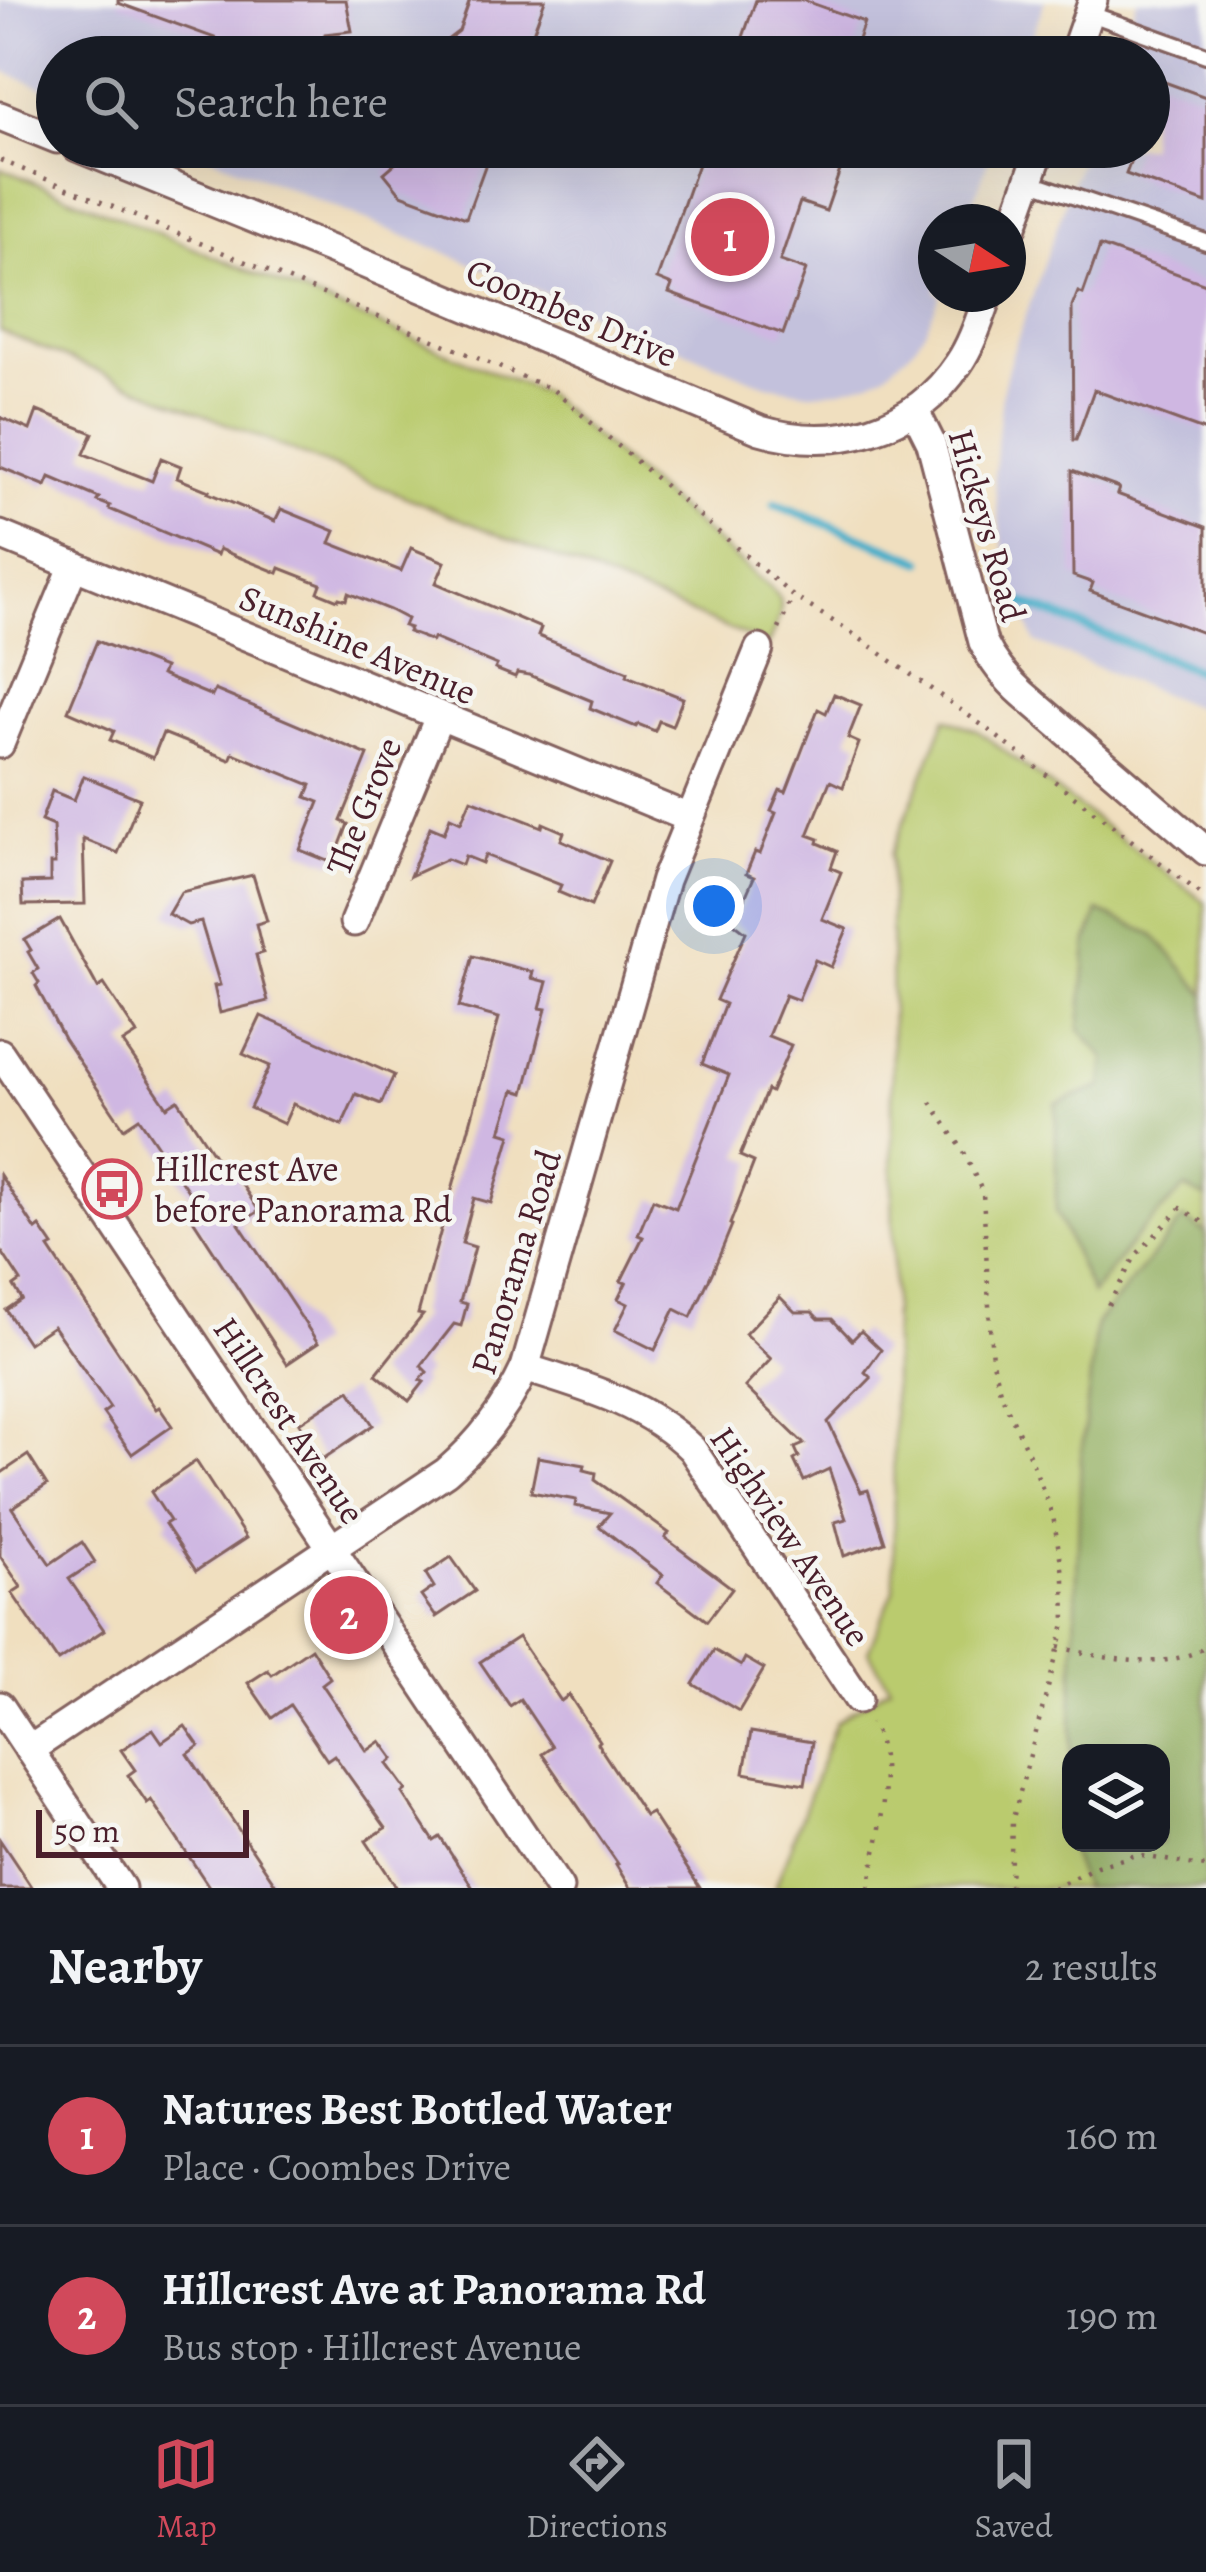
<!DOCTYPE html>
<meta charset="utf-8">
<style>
body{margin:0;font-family:Alegreya,serif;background:#20242c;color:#f1f3f6}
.controls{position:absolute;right:36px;bottom:36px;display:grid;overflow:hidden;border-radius:24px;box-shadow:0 12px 48px #0002}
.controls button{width:108px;height:108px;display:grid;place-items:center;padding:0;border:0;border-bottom:3px solid #363941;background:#171b24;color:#f1f3f6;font:60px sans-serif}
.compass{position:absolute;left:918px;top:204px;width:108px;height:108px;border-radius:50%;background:#171b24;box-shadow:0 12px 48px #0002;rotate:102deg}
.scale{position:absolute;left:36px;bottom:30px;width:213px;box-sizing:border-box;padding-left:12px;border:6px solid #4a1f2b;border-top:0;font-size:33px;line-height:42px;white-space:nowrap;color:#4a1f2b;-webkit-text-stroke:9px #f6f6f2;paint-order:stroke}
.you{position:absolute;left:714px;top:906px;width:42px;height:42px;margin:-30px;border:9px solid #fff;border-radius:50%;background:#1a73e8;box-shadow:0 0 0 18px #1a73e833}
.badge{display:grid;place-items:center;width:78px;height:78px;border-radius:50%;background:#d1495b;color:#fff;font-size:39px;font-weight:700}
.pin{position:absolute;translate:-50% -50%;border:6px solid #fff;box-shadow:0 3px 12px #0006}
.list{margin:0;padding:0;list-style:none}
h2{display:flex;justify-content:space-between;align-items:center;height:156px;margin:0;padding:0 48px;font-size:51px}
h2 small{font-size:39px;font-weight:400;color:#9ea1a6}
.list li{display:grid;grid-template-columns:78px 1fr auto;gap:36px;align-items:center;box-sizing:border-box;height:180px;padding:0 48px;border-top:3px solid #363941}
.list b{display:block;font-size:45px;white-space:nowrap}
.list p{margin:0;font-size:39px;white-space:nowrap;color:#9ea1a6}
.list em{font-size:39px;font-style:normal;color:#9ea1a6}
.icon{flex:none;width:66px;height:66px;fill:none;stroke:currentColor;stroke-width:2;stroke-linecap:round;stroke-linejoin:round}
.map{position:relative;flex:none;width:1206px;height:1888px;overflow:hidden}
.search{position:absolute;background:#171b24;box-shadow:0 12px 48px #0002;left:36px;right:36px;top:36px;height:132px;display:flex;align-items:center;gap:30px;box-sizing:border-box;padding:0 42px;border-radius:66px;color:#9ea1a6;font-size:45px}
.sheet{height:516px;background:#171b24}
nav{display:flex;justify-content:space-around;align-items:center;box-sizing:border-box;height:168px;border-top:3px solid #363941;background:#171b24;font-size:33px;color:#9ea1a6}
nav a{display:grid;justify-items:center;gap:6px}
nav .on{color:#d1495b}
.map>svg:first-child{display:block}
.industrial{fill:#c3c1dc}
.green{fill:#bacb6e;stroke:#82754c;stroke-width:3;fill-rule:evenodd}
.forest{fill:#93af61;stroke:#6e6746;stroke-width:3}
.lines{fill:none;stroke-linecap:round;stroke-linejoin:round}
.stream{stroke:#4aafc9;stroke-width:9}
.building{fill:#cfb7e2}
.service-casing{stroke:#84625f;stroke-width:20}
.minor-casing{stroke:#84625f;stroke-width:33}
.path{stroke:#84625f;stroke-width:4.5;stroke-dasharray:3 9;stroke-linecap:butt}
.service{stroke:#fff;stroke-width:14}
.minor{stroke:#fff;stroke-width:27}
.labels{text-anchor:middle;stroke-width:9;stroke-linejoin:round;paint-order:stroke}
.street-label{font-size:36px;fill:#4a1f2b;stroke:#f6f6f2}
.poi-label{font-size:36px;fill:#4a1f2b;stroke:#f6f6f2;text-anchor:start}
</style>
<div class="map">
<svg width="1206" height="1888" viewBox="0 0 1206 1888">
<rect width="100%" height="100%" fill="#f6f6f2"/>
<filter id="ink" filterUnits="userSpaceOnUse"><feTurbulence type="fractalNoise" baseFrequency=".00833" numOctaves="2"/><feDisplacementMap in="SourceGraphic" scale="24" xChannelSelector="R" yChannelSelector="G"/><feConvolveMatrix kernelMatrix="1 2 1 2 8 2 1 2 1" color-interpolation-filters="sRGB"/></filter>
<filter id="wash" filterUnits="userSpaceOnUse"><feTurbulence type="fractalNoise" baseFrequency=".004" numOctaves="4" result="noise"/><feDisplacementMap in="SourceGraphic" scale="48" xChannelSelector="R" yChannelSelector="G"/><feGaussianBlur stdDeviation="2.7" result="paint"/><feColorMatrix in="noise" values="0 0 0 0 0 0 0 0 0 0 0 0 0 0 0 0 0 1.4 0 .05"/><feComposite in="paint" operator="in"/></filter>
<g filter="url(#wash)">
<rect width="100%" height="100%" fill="#f0dfbf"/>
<!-- industrial -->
<g class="industrial">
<polygon points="0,0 1045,0 1025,57 57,57 57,93 0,70"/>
<polygon points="1137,0 1206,0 1206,712 1035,642 1011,584 1000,530 994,477 1002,392 1010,360 1085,147 1149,147 1149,57 1117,57"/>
<polygon points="188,147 993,147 966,222 936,222 936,294 941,294 925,331 913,348 886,373 871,381 839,390 812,393 767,385"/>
</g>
<!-- green -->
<g class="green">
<path d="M 0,168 L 544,393 L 752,573 C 790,601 785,604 768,645 L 0,331 Z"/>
<path d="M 946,718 L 978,731 L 1206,903 L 1206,1888 L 775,1888 L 836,1722 L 890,1686 L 868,1651 L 894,1590 L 891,854 ZM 1071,1753 L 1161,1753 L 1161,1843 L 1071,1843 Z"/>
</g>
<!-- forest -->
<g class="forest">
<polygon points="1098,911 1153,934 1206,995 1206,1199 1185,1188 1138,1234 1092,1294 1056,1212 1056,1104 1102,1087 1105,1058 1080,1029 1087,944"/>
<polygon points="1183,1219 1206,1233 1206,1888 1084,1888 1068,1844 1071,1761 1071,1843 1161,1843 1161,1753 1071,1753 1081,1458 1096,1324"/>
</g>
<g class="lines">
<!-- stream -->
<g class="stream">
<polyline points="775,504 922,561"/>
<polyline points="1010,598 1206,674"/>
</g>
</g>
<g id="blocks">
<!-- building -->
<g class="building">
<polygon points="118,0 346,0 352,31 325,34 316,57 245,57 248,50 118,3"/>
<polygon points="470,0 545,0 524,57 425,57 459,31"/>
<polygon points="756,0 803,0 864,22 852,57 736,57"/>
<polygon points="1159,80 1206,97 1206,203 1126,174 1136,147 1149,147 1149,110"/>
<polygon points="414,147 492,147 466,218 401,194 384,173"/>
<polygon points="704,147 848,147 826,211 800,202 780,261 806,270 783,334 669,293 672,285 657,279"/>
<polygon points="1100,246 1206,284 1206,431 1094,390 1076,440 1073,440 1072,307 1078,292 1083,294"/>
<polygon points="37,411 93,433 84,454 152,481 161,458 181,466 177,478 209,491 208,493 275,521 281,509 335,531 330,543 401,571 411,548 445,562 436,583 541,628 538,636 628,672 627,676 683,698 672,726 659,721 655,731 638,724 636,727 590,708 592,701 529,675 517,673 515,677 495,669 497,665 433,638 432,641 408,632 410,628 404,626 407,619 390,610 348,593 346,600 339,598 338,600 318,592 321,584 280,568 278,573 219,549 217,555 109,509 110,506 97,501 99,498 50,477 46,486 0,467 0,417 30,430"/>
<polygon points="1072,471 1119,488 1117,494 1206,527 1206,634 1090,591 1093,583 1073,576"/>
<polygon points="97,641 164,668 161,675 212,696 215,690 368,755 341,821 348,824 333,863 300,850 319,802 306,797 311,785 233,753 230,760 163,733 153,758 110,740 114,731 68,711"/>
<polygon points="834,694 861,705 848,738 859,743 843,787 830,781 808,835 819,839 818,843 837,851 831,868 841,872 822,919 847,929 831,967 815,960 798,1000 785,995 768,1036 791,1045 771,1092 767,1090 740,1156 754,1162 730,1224 732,1225 713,1271 691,1317 675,1309 655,1350 615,1330 628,1304 618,1299 626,1283 621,1281 643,1237 638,1235 653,1199 676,1208 729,1075 702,1064 725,1004 716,1000 746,932 734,923 754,877 746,874 755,852 760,854 776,813 771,811 780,790 786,792 818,709 826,713"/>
<polygon points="84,776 140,799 118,853 83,839 85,904 23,905 22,883 50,882 50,864 55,864 53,826 41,821 52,791 74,800"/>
<polygon points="471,799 542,827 543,823 564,832 561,840 610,861 591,906 558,892 561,885 485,855 482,863 465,856 462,865 447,859 410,876 430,827 444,833 450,817 461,822"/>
<polygon points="253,875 267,921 256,924 263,953 256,955 268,1001 220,1013 214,986 220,985 201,922 188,925 168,914 181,892"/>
<polygon points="60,919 98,988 104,984 137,1034 123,1043 167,1107 178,1100 227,1175 233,1171 259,1211 239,1224 318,1343 287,1364 189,1213 198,1206 139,1118 124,1128 64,1039 36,986 39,983 33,973 38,969 28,952 31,950 25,940"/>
<polygon points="473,956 533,972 531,978 547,982 540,1008 546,1009 524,1093 514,1090 501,1132 511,1135 491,1203 474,1198 462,1243 475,1247 460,1302 467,1304 461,1326 454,1324 421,1366 427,1372 420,1380 424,1382 409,1401 376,1374 423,1315 418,1314 499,1018 459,1007"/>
<polygon points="261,1016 394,1075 381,1104 356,1094 342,1125 293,1104 284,1124 250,1108 270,1066 243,1054"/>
<polygon points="0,1175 36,1230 40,1227 53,1246 49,1248 156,1409 159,1407 172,1426 132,1454 103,1413 110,1408 53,1326 28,1343 6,1310 22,1299 14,1286 21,1281 0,1249"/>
<polygon points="780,1297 795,1312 812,1312 819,1319 832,1319 852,1340 861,1331 881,1350 865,1372 871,1378 828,1422 861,1492 868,1490 885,1542 844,1556 835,1522 846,1519 829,1469 804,1481 794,1460 799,1457 795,1448 804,1444 745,1387 771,1359 745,1334"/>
<polygon points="350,1390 373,1425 323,1459 299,1423"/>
<polygon points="28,1455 47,1485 12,1508 50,1564 82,1542 95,1562 69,1579 104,1630 58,1661 12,1593 21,1587 0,1556 0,1474"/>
<polygon points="538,1457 585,1465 584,1470 596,1473 595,1480 669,1533 665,1538 732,1588 707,1621 657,1583 663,1575 599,1526 610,1513 575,1506 576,1500 531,1492"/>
<polygon points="196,1461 246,1538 196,1571 165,1524 170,1521 151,1492"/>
<polygon points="451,1557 475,1591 436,1617 421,1596 434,1587 426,1574"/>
<polygon points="518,1637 561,1701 569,1695 599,1741 597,1743 645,1816 651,1813 700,1888 630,1888 616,1865 618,1864 542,1754 552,1747 520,1699 510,1706 480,1662"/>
<polygon points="311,1648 330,1678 322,1684 367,1751 381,1741 394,1759 388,1764 407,1790 403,1793 434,1841 440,1837 473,1888 397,1888 366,1841 386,1828 334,1755 327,1760 290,1705 272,1718 248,1683 268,1670 272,1675"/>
<polygon points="714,1650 741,1666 745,1658 764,1669 739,1711 693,1684"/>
<polygon points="185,1726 199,1746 188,1754 278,1888 210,1888 151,1800 147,1803 128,1775 135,1770 121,1750 153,1729 162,1742"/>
<polygon points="751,1732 812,1742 805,1784 744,1773"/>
<polygon points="0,1840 32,1888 0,1888"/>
</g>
</g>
</g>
<g filter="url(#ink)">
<use href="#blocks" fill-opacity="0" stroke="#84625f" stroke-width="3"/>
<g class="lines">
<!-- service casing -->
<g class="service-casing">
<g id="service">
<polyline points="1088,13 1206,55"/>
<polyline points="1029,181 1206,242"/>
</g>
</g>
<!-- minor casing -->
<g class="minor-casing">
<g id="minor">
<polyline points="1073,57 1093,0"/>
<polyline points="0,116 57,139"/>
<path d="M 77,147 L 341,254 L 760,430 C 836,452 914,431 959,363 C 973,342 980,318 989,294"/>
<polyline points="1008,240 1041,147"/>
<path d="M 915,411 L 931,443 L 983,642 C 993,663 1005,678 1023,694 L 1206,851"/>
<polyline points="0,535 689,818"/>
<polyline points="0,744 74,565"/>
<polyline points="354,922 439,717"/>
<polyline points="0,1053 559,1888"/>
<path d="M 525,1368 C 586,1387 645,1403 692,1449 L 858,1699"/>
<polyline points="0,1706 121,1888"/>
<path d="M 29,1750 L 446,1472 C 481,1442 506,1409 525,1368 L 665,880 L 759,649"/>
</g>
</g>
<!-- path -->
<g class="path">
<polyline points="0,160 552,389 793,596 852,633 982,725 1206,898"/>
<polyline points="779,629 793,596"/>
<polyline points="931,1102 963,1150 983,1193 992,1362 1001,1394 1031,1459 1053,1516 1064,1579 1065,1624 1012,1822 1010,1888"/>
<polyline points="1108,1305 1136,1255 1181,1208 1206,1224"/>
<path d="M 1058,1647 C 1107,1658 1160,1673 1206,1647"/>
<path d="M 869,1888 C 878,1841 896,1767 871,1723"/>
<polyline points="1053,1888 1097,1866 1137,1855 1206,1867"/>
</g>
<!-- service -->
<use href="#service" class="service"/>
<!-- minor -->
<use href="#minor" class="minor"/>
</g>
</g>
<!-- icons -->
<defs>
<g id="bus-ring" transform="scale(3)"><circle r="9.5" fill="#f6f6f2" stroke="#d1495b" stroke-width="1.5"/><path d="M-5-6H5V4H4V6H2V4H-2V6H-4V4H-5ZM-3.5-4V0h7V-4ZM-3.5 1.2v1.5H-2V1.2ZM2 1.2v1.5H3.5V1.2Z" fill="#d1495b"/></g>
</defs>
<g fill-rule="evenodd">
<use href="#bus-ring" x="112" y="1189"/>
</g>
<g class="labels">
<!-- street labels -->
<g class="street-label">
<text transform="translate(572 312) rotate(23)" y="13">Coombes Drive</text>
<text transform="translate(988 525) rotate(74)" y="13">Hickeys Road</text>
<text transform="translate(358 644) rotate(23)" y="13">Sunshine Avenue</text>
<text transform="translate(363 806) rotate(-68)" y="13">The Grove</text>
<text transform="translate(515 1262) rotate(-73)" y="13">Panorama Road</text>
<text transform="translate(290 1420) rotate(56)" y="13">Hillcrest Avenue</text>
<text transform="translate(791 1536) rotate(56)" y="13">Highview Avenue</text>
</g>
<!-- poi labels -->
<g class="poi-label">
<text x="154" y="1181">Hillcrest Ave<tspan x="154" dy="41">before Panorama Rd</tspan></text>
</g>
</g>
</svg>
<div class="controls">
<button><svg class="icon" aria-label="layers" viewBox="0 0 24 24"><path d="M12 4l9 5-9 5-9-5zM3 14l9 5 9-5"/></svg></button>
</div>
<svg class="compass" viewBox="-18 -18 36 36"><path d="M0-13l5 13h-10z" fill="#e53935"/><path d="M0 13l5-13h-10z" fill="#9ea1a6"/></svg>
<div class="scale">50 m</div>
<div class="you"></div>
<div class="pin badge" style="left:730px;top:237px">1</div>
<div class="pin badge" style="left:349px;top:1615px">2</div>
<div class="search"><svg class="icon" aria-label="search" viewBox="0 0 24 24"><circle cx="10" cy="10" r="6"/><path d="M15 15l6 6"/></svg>Search here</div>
</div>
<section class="sheet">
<h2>Nearby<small>2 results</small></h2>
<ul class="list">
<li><span class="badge">1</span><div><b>Natures Best Bottled Water</b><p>Place · Coombes Drive</p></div><em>160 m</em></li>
<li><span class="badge">2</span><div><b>Hillcrest Ave at Panorama Rd</b><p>Bus stop · Hillcrest Avenue</p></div><em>190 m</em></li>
</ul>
</section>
<nav>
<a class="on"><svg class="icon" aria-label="map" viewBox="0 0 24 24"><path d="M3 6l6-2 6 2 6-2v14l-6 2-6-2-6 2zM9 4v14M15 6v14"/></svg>Map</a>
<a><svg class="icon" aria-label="directions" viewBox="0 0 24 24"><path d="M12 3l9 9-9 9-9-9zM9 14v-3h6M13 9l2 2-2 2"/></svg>Directions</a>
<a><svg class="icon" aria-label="saved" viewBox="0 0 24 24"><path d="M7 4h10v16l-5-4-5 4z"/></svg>Saved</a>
</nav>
